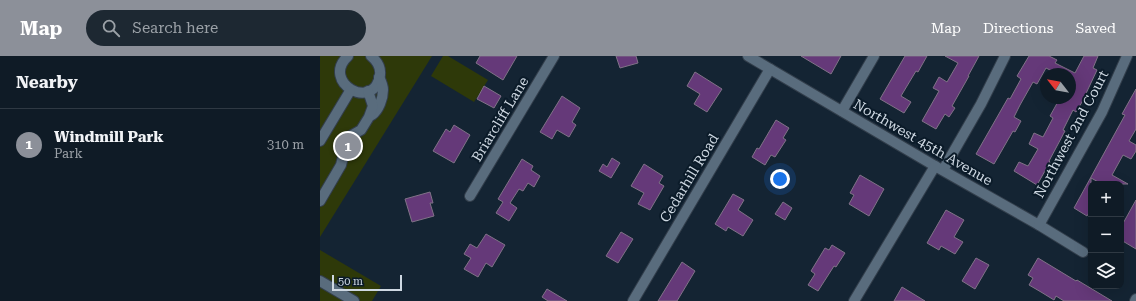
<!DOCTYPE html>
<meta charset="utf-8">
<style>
body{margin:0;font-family:"Roboto Serif",serif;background:#1d2832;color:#f1f3f6}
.controls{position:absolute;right:12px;bottom:12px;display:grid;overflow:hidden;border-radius:8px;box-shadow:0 4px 16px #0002}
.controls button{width:36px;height:36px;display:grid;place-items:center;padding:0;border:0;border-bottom:1px solid #2f3943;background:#0f1b26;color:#f1f3f6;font:20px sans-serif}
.compass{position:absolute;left:720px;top:12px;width:36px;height:36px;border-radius:50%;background:#0f1b26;box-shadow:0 4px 16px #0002;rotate:301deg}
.scale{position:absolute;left:12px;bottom:10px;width:70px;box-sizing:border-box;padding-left:4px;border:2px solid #ced8e2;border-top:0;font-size:11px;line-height:14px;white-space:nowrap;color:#ced8e2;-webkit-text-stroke:3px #0b1b29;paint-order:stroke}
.you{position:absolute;left:460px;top:123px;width:14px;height:14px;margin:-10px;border:3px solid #fff;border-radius:50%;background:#1a73e8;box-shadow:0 0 0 6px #1a73e833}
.badge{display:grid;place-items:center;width:26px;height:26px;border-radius:50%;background:#8c9099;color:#fff;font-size:13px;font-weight:700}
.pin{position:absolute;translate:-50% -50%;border:2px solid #fff;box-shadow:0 1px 4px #0006}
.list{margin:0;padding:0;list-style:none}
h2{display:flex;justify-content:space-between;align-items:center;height:52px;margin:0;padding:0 16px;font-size:17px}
h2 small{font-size:13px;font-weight:400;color:#9ba1a7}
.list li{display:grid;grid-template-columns:26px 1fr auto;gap:12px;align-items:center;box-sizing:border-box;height:72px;padding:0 16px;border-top:1px solid #2f3943}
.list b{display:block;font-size:15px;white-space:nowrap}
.list p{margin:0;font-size:13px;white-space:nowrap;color:#9ba1a7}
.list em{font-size:13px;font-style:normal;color:#9ba1a7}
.icon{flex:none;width:22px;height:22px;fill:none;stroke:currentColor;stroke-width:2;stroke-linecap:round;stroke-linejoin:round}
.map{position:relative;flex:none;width:816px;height:245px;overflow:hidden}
header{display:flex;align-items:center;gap:24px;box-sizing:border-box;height:56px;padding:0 20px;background:#8c9099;color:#fff}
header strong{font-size:19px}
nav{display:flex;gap:22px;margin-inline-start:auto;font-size:14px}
.search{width:280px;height:36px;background:#1d2832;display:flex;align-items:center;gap:10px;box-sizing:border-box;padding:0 14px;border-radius:22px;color:#9ba1a7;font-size:15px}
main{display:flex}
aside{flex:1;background:#0f1b26}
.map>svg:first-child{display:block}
.green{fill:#2e3909}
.building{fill:#653979;stroke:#807287}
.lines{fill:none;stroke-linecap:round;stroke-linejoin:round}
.minor-casing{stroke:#323e4b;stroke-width:12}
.minor{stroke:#596c7d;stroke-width:10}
.labels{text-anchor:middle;stroke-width:4;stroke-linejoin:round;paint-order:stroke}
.street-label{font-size:14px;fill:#ced8e2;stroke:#0b1b29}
</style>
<header>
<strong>Map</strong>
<div class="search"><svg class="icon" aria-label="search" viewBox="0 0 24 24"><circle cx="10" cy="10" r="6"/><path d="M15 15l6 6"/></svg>Search here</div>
<nav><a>Map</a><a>Directions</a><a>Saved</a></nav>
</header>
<main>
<aside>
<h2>Nearby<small></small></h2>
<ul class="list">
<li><span class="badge">1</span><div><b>Windmill Park</b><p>Park</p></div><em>310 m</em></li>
</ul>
</aside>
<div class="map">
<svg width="816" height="245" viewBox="0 0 816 245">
<rect width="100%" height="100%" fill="#142433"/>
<!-- green -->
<g class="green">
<polygon points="0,0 112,0 0,181"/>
<polygon points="123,0 128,0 168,24 154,46 111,20"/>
<polygon points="0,194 61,230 52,245 0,245"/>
</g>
<!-- building -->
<g class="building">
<polygon points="160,0 197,0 183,24 156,7"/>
<polygon points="296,0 316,0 318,7 300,12"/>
<polygon points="481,0 521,0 511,18"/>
<polygon points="585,0 607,0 598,16 596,15 581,40 591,46 584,57 560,43"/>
<polygon points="625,0 659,0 648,20 649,20 632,50 635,52 629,61 625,58 616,73 602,65 619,35 613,32 619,21 627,26 638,7"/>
<polygon points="709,0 729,0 737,4 735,7 755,17 764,0 778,0 773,12 777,14 762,46 756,56 753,54 743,74 745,75 729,105 730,106 717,129 694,115 699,106 708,110 718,93 709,88 714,77 723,81 733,62 730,60 740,42 750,42 750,18 738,18 726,12 717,28 713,26 700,49 694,61 701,65 695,76 693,75 674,108 656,98 688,42 690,43 701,23 697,20"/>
<polygon points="375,16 402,33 387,56 374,48 380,38 367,30"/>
<polygon points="164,30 181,40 174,52 157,43"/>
<polygon points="816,33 816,73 809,85 816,89 816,95 811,103 803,99 792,119 808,128 782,128 771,122 771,153 767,160 754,152 805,59 802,58"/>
<polygon points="242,40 260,52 252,66 256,69 249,81 237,74 232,83 220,76"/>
<polygon points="456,64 469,72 463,82 466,84 455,101 451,99 445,109 432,101 437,92 439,93"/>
<polygon points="134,69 150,79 134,107 113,95 126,73 130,76"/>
<polygon points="292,102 300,107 291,122 279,115 283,108 287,111"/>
<polygon points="202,103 213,110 211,114 220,120 214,131 208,127 203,135 199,133 190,147 197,152 189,165 176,157 183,146 178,143"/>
<polygon points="324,108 343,120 339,127 344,130 330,154 318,148 324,137 311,130"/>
<polygon points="540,119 564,133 549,160 529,148 534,139 530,137"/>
<polygon points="110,136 113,147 110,147 114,160 92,166 85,143"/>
<polygon points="413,138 424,144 418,154 433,164 423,180 408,171 406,175 395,168"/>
<polygon points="816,144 816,193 801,184 801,171"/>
<polygon points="463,146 472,152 465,164 455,158"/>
<polygon points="626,154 644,164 634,181 643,186 635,198 621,190 619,194 607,187"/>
<polygon points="301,176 313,183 298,207 286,200"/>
<polygon points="166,178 185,189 172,211 166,207 158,221 144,213 151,202 144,198 150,188 157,192"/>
<polygon points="512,189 525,197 516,211 514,210 498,235 488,229 495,218 491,215 505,192 509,194"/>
<polygon points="656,202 669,209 655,233 642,225"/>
<polygon points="718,202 756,225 757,224 792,245 744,245 736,240 734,244 721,236 709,229 713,222 708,219"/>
<polygon points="362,206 375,215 357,245 338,245"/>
<polygon points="582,231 605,245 574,245"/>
<polygon points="227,233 247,245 228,245 222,241"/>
</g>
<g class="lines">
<!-- minor casing -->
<g class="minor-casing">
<g id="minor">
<path d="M 28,0 C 0,26 54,57 60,19 C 61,11 57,5 51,0"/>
<polyline points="428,0 615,110 719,169 763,196"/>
<polyline points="522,55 554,0"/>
<path d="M 52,59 C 59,54 63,42 63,34 C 63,30 61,25 59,21"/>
<polyline points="0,85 30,35"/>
<polyline points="623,114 661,48 685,0"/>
<polyline points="150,140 234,0"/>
<polyline points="0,145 21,109 23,101 22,91 25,83 41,74 49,61 53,50 48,35"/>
<polyline points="719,169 782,56 807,0"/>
<polyline points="0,225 34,245"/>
<polyline points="313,245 450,13"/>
<polyline points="534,245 615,110"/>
<polyline points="815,245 816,243"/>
</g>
</g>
<!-- minor -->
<use href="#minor" class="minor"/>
</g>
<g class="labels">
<!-- street labels -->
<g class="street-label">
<text transform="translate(180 63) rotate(-59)" y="5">Briarcliff Lane</text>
<text transform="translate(751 78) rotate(-62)" y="5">Northwest 2nd Court</text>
<text transform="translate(603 86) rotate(30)" y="5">Northwest 45th Avenue</text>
<text transform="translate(369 122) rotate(-59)" y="5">Cedarhill Road</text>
</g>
</g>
</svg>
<div class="controls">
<button>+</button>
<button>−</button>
<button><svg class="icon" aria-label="layers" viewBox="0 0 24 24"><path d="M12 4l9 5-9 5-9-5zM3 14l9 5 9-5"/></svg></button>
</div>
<svg class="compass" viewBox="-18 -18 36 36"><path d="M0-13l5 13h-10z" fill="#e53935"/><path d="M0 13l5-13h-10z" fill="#9ba1a7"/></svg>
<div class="scale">50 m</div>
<div class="you"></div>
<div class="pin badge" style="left:28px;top:90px">1</div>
</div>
</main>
